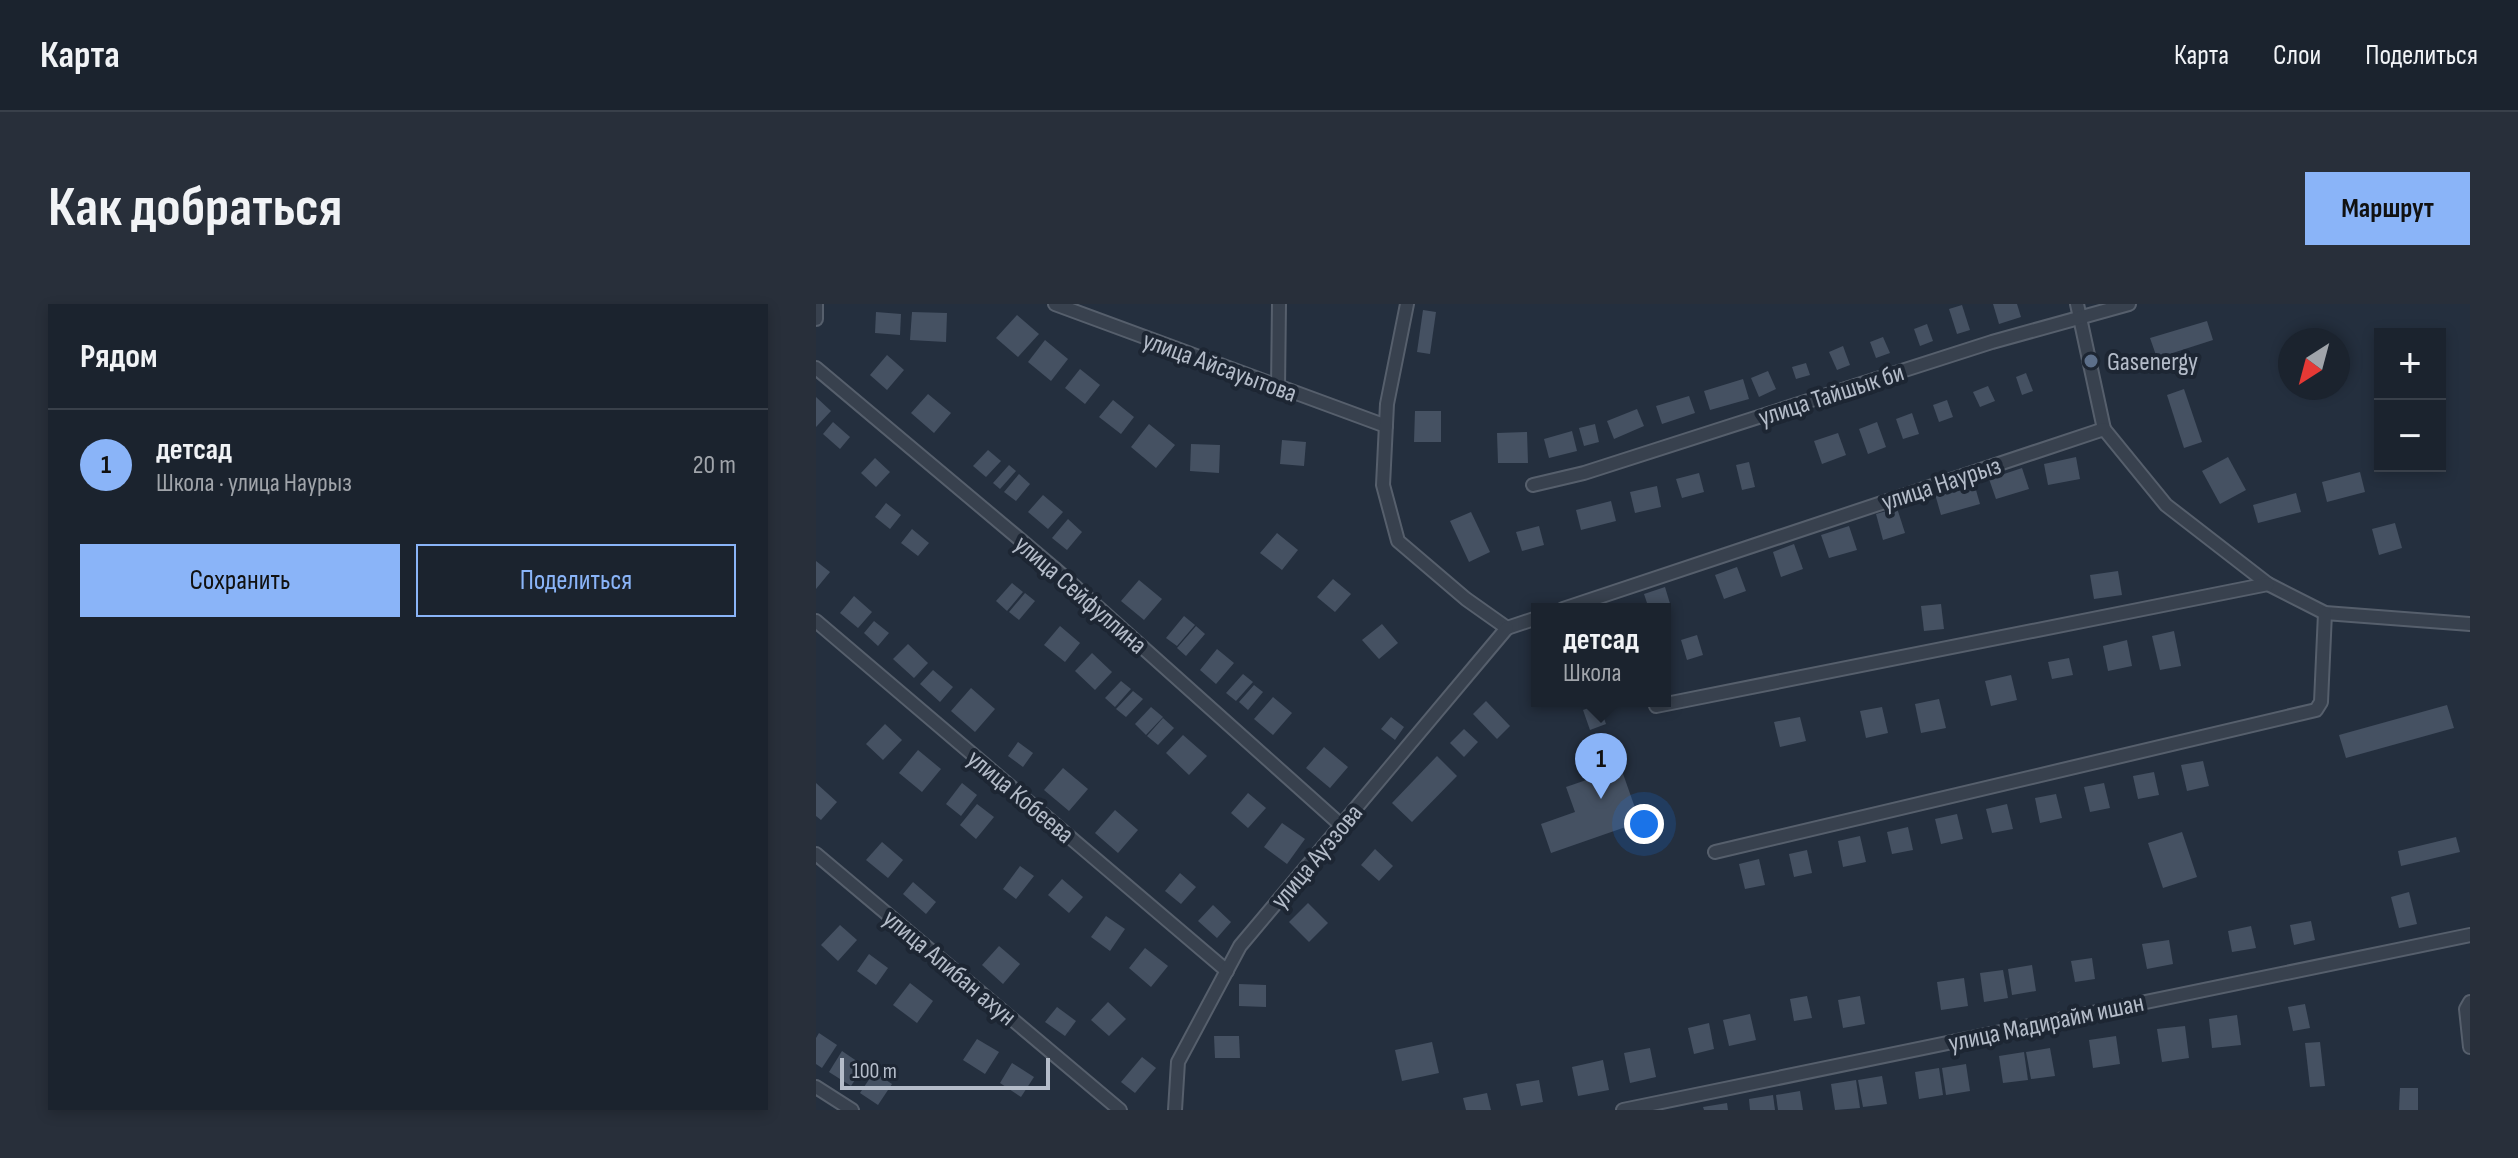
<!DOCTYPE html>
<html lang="ru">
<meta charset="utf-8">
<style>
body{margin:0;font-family:"Sofia Sans Condensed",sans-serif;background:#282f3a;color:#f1f3f6}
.controls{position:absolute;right:24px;top:24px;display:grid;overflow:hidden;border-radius:0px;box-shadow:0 4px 12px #0003}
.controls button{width:72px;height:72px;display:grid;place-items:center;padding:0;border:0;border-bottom:2px solid #39404a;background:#1b232e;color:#f1f3f6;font:40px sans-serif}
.compass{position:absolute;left:1462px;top:24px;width:72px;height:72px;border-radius:50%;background:#1b232e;box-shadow:0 4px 12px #0003;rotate:216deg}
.scale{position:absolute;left:24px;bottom:20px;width:210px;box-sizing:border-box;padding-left:8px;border:4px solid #b4bcc9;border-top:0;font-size:22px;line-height:28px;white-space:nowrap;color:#b4bcc9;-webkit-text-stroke:6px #1d2633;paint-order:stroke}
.you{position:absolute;left:828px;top:520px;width:28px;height:28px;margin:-20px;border:6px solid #fff;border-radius:50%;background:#1a73e8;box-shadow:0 0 0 12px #1a73e833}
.badge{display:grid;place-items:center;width:52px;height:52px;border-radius:50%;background:#8ab4f8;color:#111;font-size:26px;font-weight:700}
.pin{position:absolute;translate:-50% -66px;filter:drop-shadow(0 2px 4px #0008)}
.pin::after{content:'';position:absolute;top:42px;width:28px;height:24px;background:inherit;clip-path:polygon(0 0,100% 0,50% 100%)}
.popup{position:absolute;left:715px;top:299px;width:140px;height:104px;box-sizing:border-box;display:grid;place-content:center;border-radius:0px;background:#1b232e;filter:drop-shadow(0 2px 6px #0005);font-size:26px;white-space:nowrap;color:#a0a4aa}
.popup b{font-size:30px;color:#f1f3f6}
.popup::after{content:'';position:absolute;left:50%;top:100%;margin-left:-16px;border:16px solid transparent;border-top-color:#1b232e}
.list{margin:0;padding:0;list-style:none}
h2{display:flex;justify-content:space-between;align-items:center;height:104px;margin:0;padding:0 32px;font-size:34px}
h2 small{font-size:26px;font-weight:400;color:#a0a4aa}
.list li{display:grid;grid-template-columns:52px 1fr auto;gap:24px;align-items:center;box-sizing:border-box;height:112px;padding:0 32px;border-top:2px solid #39404a}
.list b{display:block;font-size:30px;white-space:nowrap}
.list p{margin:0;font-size:26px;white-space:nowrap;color:#a0a4aa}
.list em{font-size:26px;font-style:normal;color:#a0a4aa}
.actions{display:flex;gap:16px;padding:24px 32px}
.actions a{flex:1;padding:18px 0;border:2px solid #8ab4f8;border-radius:0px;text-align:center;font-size:28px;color:#8ab4f8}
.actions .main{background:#8ab4f8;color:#111}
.map{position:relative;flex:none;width:1654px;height:806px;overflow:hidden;border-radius:0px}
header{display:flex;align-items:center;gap:48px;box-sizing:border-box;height:112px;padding:0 40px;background:#1b232e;border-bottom:2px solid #39404a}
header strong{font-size:38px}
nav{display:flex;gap:44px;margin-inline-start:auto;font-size:28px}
.intro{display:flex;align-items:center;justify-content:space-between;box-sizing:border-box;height:192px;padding:0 48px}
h1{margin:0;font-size:56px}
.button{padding:20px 36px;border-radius:0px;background:#8ab4f8;color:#111;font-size:28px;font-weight:700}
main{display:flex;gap:48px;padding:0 48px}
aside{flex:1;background:#1b232e;border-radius:0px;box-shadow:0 4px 12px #0003}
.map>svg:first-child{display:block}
.building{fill:#455162}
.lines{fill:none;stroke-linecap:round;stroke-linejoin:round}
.street-casing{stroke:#565f6c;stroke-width:16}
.street{stroke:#38414e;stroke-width:12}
.service-dot{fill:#5c6f8a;stroke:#1d2633;stroke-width:3}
.labels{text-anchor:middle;stroke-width:8;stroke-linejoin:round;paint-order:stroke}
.poi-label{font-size:26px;fill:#b4bcc9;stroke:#1d2633;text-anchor:start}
.street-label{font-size:26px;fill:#b4bcc9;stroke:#1d2633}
</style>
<header>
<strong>Карта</strong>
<nav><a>Карта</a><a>Слои</a><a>Поделиться</a></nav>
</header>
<div class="intro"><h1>Как добраться</h1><a class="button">Маршрут</a></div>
<main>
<aside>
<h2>Рядом<small></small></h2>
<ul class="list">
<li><span class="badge">1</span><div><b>детсад</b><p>Школа · улица Наурыз</p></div><em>20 m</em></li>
</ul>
<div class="actions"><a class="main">Сохранить</a><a>Поделиться</a></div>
</aside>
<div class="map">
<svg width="1654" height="806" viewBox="0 0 1654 806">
<rect width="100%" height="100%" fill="#242f3e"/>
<!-- building -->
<g class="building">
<polygon points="1177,0 1201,0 1205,13 1183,20"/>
<polygon points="1146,1 1154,26 1141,30 1133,5"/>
<polygon points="607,6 620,8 614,50 601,48"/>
<polygon points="60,8 85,10 84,31 59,29"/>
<polygon points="96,8 131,9 130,38 94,36"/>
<polygon points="201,11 223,30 202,53 180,34"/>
<polygon points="1391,17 1397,36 1341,54 1334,34"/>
<polygon points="1111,20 1117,37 1104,42 1098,25"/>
<polygon points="1067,33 1074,49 1060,54 1054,38"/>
<polygon points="229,36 252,55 235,77 212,58"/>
<polygon points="1027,42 1034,61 1021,66 1013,48"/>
<polygon points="71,51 88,66 71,86 54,71"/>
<polygon points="990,59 994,71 980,75 976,63"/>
<polygon points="264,65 284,81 269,100 249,84"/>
<polygon points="952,67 960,85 943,93 935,74"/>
<polygon points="1210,69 1217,87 1206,91 1200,73"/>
<polygon points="927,75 933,95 894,106 888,87"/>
<polygon points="1172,82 1179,97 1164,103 1157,88"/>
<polygon points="1368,85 1386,138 1368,144 1351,91"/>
<polygon points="112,90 135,109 118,129 95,109"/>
<polygon points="873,92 879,109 846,120 840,102"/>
<polygon points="0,93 15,107 0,123"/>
<polygon points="297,96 318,113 305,130 283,113"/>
<polygon points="1131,96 1137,113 1123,118 1117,101"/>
<polygon points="821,105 828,122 798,135 791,117"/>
<polygon points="599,107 625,107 625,138 598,138"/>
<polygon points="1096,109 1103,130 1087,135 1080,115"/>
<polygon points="17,118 34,133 24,145 7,130"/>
<polygon points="1061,118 1070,143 1052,150 1043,125"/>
<polygon points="333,120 359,141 340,164 315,143"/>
<polygon points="779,120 783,138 768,142 763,124"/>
<polygon points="756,127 761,147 733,154 728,135"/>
<polygon points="711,128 712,159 682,159 681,129"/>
<polygon points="1022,129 1030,151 1006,160 998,137"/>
<polygon points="466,136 490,138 488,162 464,160"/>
<polygon points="375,140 404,141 403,169 374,167"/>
<polygon points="172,146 185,157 170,173 157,162"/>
<polygon points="1260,153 1264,175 1232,181 1228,160"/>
<polygon points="1412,153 1430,186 1404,200 1386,167"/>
<polygon points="59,154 74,168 60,183 45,169"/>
<polygon points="933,158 939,183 926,186 920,161"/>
<polygon points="193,161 200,167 184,185 177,179"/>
<polygon points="1206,164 1213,185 1180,195 1173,175"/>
<polygon points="1544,168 1549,188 1511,198 1506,178"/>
<polygon points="883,169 888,188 866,194 860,175"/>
<polygon points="203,170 214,180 200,197 188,188"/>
<polygon points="1158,179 1164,200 1125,211 1119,190"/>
<polygon points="841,182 845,203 819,209 814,188"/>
<polygon points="1480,189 1485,208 1442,219 1437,201"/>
<polygon points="227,191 247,208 232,225 212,208"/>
<polygon points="795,197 800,217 765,226 760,206"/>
<polygon points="70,199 85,211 74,225 59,213"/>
<polygon points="1081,204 1089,229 1067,236 1060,210"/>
<polygon points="655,208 674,248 653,258 634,217"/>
<polygon points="252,215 266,228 251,246 236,234"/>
<polygon points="1579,219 1586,244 1563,251 1556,225"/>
<polygon points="723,222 728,241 706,247 700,228"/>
<polygon points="1033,222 1041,246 1013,254 1005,231"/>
<polygon points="96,225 113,239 102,252 85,239"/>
<polygon points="461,229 482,246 466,266 444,249"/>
<polygon points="978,240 987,265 965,273 957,248"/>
<polygon points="0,257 14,268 0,285"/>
<polygon points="921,263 930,287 908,295 899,271"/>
<polygon points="1302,267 1306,291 1278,295 1274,271"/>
<polygon points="517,275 535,290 519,308 501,293"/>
<polygon points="323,276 346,295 328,316 305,297"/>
<polygon points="196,279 207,288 191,307 180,297"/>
<polygon points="849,283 855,303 833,305 828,290"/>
<polygon points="209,289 219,297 203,316 193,308"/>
<polygon points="38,292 56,308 42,324 24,309"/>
<polygon points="1125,300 1128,325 1108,327 1105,302"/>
<polygon points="368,312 379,321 361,342 350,334"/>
<polygon points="58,317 73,329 62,342 48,329"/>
<polygon points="566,320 582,339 563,355 546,336"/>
<polygon points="244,322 264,339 249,358 228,341"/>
<polygon points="380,322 389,330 370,352 361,344"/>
<polygon points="1358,327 1365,362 1344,366 1336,332"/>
<polygon points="881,331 887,351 871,356 865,336"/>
<polygon points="1311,336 1316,362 1292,367 1287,342"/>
<polygon points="92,340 112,359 98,374 77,355"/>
<polygon points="401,345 418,359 400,380 384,366"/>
<polygon points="276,349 296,368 279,386 259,367"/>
<polygon points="1253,354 1257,371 1236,375 1232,358"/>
<polygon points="117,366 137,383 124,398 104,380"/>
<polygon points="427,370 437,378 420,397 410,389"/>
<polygon points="1195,371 1201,396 1175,402 1169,377"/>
<polygon points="305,377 315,385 299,403 289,394"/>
<polygon points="438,381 447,388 432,406 423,398"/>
<polygon points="155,384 179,405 159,428 135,407"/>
<polygon points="317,387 327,395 310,413 300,405"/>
<polygon points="457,393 476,409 457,431 438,415"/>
<polygon points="1123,395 1130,424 1105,429 1099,400"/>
<polygon points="670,397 694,422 681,435 657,410"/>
<polygon points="783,400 790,420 774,426 767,406"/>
<polygon points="1631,401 1638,424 1530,454 1523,431"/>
<polygon points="335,403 347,413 330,431 319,420"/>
<polygon points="1066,403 1072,429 1050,434 1044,407"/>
<polygon points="575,413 588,423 579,436 565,425"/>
<polygon points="984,413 990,437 964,443 958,418"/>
<polygon points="347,414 358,424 342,441 331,432"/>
<polygon points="69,420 86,436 67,456 50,440"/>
<polygon points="648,425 662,438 648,453 634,439"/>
<polygon points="367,431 391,452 373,471 350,449"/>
<polygon points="202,438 217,449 207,463 192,452"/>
<polygon points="508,443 532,463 514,484 490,464"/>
<polygon points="102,446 125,465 106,488 83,469"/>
<polygon points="621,452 641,472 596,518 576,499"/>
<polygon points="1387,457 1393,482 1371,487 1365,461"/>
<polygon points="247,464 272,485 253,507 228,486"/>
<polygon points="805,464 824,518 735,549 725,520 759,508 750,483"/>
<polygon points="1338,468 1343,491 1322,495 1317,472"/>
<polygon points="0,479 21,498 5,516 0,512"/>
<polygon points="146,479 161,491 145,512 130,500"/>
<polygon points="1288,479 1294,504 1274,508 1268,483"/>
<polygon points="432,489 450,504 432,524 415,509"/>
<polygon points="1240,490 1246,514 1224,519 1219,494"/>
<polygon points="161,500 178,513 160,535 144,521"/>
<polygon points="1191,500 1197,525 1176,529 1170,505"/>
<polygon points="299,506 322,526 302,549 279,529"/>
<polygon points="1141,510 1147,535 1125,540 1119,515"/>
<polygon points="466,519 489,535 471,560 448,543"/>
<polygon points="1092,523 1097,546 1076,550 1071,528"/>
<polygon points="1366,528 1381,573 1347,584 1332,539"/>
<polygon points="1044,532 1050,558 1027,563 1022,537"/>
<polygon points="1640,533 1644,548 1585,562 1582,547"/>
<polygon points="66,538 87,556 72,574 50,556"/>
<polygon points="559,545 577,562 563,577 545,561"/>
<polygon points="991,546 996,569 978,573 973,550"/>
<polygon points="943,555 949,581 929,585 923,560"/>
<polygon points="204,562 218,572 200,595 187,585"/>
<polygon points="364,569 380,583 365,600 349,587"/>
<polygon points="246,575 267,593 253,609 232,591"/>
<polygon points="97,578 120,598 110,610 87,590"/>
<polygon points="1593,588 1601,620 1583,624 1575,593"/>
<polygon points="492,599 512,619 493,638 473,618"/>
<polygon points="397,601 415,618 401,634 382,617"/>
<polygon points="290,612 309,625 294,647 275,633"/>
<polygon points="1495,617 1499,636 1478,641 1474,621"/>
<polygon points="24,621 41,636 22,657 5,641"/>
<polygon points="1435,622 1440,644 1416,648 1412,627"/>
<polygon points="1353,636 1357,660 1331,665 1326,640"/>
<polygon points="183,642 204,660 187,680 166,661"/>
<polygon points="329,644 352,662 335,683 313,664"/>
<polygon points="53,650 72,664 60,681 41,667"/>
<polygon points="1276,654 1279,675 1259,678 1255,657"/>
<polygon points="1216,661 1220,687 1196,691 1192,665"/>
<polygon points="1187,666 1192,694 1168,698 1164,669"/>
<polygon points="1148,674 1152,702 1125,706 1121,678"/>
<polygon points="94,679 117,697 101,719 77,701"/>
<polygon points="423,680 450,681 450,703 423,702"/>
<polygon points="991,692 996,714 978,717 974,695"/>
<polygon points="1044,692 1049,720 1027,724 1022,696"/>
<polygon points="292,698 310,715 293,732 275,716"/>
<polygon points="1489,700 1494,724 1477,727 1472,703"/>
<polygon points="241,703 260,717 249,732 229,718"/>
<polygon points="934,710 940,736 913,742 907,716"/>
<polygon points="1421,711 1425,741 1396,744 1393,715"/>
<polygon points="893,719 898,745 878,750 872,724"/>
<polygon points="1369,722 1373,754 1346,758 1341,725"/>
<polygon points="3,729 21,741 6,764 0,760 0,734"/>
<polygon points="398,732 423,732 424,754 399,754"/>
<polygon points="1300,732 1304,760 1277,764 1273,736"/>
<polygon points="161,735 183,748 169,770 147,756"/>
<polygon points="616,738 623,769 586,777 579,746"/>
<polygon points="1504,738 1509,782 1494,783 1489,739"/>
<polygon points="834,744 840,773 814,779 808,749"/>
<polygon points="1234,744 1239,772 1215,775 1210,748"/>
<polygon points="26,747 48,762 35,782 13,768"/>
<polygon points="1208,748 1212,776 1187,779 1183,752"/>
<polygon points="326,753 340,764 319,789 305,778"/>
<polygon points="787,756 793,786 762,792 756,763"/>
<polygon points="196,759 218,773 205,793 184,779"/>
<polygon points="1150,760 1154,787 1130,791 1126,764"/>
<polygon points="1123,764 1127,791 1103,795 1099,768"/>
<polygon points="58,768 76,780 62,801 44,789"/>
<polygon points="1066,772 1071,800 1047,803 1042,776"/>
<polygon points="723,776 727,798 705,802 700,780"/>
<polygon points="1040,776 1044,804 1019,806 1015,780"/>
<polygon points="1584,784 1602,784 1602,806 1583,806"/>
<polygon points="984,787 987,806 962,806 960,791"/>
<polygon points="671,789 675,806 650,806 647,794"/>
<polygon points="957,791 959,806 934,806 933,795"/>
<polygon points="911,799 912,806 888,806 887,803"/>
</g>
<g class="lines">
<!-- street casing -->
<g class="street-casing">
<g id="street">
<polyline points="239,0 570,122"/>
<polyline points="591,0 571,100 567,181 582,237 650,295 691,324"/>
<polyline points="1261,0 1288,125"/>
<polyline points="0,15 0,0"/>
<polyline points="0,64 238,264 525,521"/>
<polyline points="462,84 463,0"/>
<polyline points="717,181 768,169 1176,38 1313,0"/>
<polyline points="747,305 1288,125 1350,201 1452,280 1509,309 1654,320"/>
<polyline points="0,317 411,667"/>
<polyline points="691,324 721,314"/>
<polyline points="840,402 1452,280"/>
<polyline points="899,548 1500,406 1505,398 1509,309"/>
<polyline points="0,550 304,806"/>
<polyline points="1654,698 1650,705 1654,743"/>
<polyline points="0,783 36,806"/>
<polyline points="359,806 362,758 424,642 691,324"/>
<polyline points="807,806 1654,631"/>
</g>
</g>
<!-- street -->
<use href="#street" class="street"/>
</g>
<!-- markers -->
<circle class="service-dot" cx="1275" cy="57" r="8"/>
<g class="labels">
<!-- poi labels -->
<g class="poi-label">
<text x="1291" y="66">Gasenergy</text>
</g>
<!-- street labels -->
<g class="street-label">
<text transform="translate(404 62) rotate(20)" y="9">улица Айсауытова</text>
<text transform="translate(1015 90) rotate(-18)" y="9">улица Тайшык би</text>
<text transform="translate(1125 179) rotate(-18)" y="9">улица Наурыз</text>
<text transform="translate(265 290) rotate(41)" y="9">улица Сейфуллина</text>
<text transform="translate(205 492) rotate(40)" y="9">улица Кобеева</text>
<text transform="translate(500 552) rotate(-50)" y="9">улица Ауэзова</text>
<text transform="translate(134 663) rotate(40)" y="9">улица Алибан ахун</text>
<text transform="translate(1230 718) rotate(-12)" y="9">улица Мадирайм ишан</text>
</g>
</g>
</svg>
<div class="controls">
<button>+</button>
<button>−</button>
</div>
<svg class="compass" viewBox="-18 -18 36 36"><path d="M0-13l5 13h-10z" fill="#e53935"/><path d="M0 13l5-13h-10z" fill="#a0a4aa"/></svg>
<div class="scale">100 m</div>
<div class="you"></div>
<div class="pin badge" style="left:785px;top:495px">1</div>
<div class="popup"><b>детсад</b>Школа</div>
</div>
</main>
